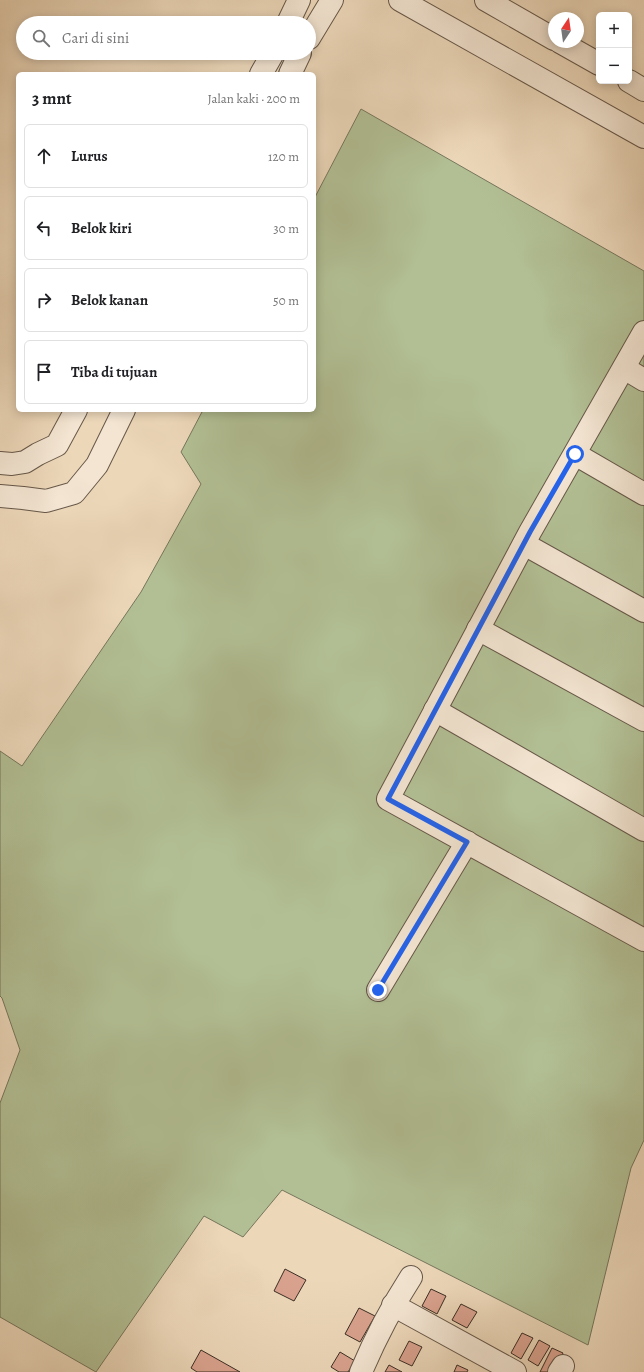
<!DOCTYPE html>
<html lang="id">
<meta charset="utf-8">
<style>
body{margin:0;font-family:Alegreya,serif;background:#f2f2f2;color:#202124}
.controls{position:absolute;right:12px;top:12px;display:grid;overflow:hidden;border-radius:6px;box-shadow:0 2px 10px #0003}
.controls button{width:36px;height:36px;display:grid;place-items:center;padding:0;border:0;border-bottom:1px solid #e0e0e0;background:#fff;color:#202124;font:20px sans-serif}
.compass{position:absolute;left:548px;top:12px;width:36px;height:36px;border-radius:50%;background:#fff;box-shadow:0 2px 10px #0003;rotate:13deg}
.stop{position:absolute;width:12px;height:12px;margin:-9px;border:3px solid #2563eb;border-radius:50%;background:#fff}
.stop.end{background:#2563eb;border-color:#fff;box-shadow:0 1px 4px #0008}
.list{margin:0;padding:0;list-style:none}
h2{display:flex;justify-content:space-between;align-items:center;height:52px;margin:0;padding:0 16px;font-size:17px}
h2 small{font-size:13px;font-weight:400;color:#757577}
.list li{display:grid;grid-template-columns:26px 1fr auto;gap:12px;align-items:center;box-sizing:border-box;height:64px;margin:0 8px 8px;padding:0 8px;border:1px solid #e0e0e0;border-radius:6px}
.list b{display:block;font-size:15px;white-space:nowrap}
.list em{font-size:13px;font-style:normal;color:#757577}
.icon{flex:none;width:22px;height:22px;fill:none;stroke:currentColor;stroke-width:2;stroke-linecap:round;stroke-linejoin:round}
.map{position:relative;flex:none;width:644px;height:1372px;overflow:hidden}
.search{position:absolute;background:#fff;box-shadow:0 2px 10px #0003;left:16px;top:16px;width:300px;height:44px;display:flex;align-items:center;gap:10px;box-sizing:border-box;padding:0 14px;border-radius:22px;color:#757577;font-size:15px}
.panel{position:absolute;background:#fff;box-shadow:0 2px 10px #0003;left:16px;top:72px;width:300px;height:340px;border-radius:6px}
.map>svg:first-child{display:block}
.green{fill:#b2bf94;stroke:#76765c}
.building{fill:#d9a28e;stroke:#3b2e24}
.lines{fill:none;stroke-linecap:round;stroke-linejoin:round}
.minor-casing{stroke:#675849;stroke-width:24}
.minor{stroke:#f3e5d2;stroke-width:22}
.route{stroke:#2563eb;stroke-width:5}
</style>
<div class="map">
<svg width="644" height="1372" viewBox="0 0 644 1372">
<rect width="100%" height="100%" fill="#ecd7b9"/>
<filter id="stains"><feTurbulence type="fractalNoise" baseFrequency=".005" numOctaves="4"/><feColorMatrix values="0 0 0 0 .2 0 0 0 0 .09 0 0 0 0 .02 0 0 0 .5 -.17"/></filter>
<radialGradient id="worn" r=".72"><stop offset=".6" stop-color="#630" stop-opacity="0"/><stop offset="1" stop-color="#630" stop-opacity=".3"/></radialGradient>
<!-- green -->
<polygon class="green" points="361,109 644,271 644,1140 631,1168 588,1345 282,1190 243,1237 204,1216 96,1372 0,1317 0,1103 20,1050 2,998 0,996 0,751 22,766 141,592 201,484 181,452 203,410 314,410 314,199"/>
<!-- building -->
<g class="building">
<polygon points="285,1269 306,1280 294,1301 274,1291"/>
<polygon points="431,1289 446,1296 437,1314 422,1306"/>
<polygon points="461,1304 477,1312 467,1328 452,1320"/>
<polygon points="359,1308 375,1316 360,1342 345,1334"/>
<polygon points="522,1333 533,1338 521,1359 511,1353"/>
<polygon points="539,1340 550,1346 538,1366 528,1360"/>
<polygon points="409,1341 422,1347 412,1366 399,1360"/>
<polygon points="552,1348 563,1353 554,1372 540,1372"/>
<polygon points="201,1350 240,1372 197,1372 191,1368"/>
<polygon points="340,1352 355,1361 348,1372 339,1372 331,1367"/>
<polygon points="389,1365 402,1372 385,1372"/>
<polygon points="457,1365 468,1370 467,1372 454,1372"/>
</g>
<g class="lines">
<!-- minor casing -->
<g class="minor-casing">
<g id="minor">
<polyline points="400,0 644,137"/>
<polyline points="486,0 554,39"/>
<polyline points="288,23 299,0"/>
<polyline points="309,38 332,0"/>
<polyline points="560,42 599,64"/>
<polyline points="261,74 273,53"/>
<polyline points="290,74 300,53"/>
<polyline points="629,81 644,90"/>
<polyline points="644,332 530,532 388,799 644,940"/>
<polyline points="624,368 644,380"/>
<polyline points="575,454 644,494"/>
<polyline points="0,463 12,464 25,462 38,454 57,445 76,410"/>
<polyline points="0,496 23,498 46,501 74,493 97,465 124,410"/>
<polyline points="524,544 644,611"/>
<polyline points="478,629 644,720"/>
<polyline points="435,710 644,830"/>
<polyline points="378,990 467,842"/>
<polyline points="393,1305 515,1372"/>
<path d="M 361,1372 C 375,1339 391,1308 411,1277"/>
<polyline points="559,1372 563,1366"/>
</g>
</g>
<!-- minor -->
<use href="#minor" class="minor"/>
</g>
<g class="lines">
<!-- route -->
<polyline class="route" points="378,990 467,842 388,799 530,532 575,454"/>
</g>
<rect width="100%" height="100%" filter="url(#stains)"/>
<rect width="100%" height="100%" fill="url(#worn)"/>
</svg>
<div class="controls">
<button>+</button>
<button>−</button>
</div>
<svg class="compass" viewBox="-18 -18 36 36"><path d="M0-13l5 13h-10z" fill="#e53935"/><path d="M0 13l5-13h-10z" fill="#757577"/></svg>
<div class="stop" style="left:575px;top:454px"></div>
<div class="stop end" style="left:378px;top:990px"></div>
<div class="search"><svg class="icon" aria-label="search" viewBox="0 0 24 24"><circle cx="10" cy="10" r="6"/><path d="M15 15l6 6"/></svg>Cari di sini</div>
<section class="panel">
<h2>3 mnt<small>Jalan kaki · 200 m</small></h2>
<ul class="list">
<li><svg class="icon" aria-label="ahead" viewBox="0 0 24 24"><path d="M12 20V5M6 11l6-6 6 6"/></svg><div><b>Lurus</b></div><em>120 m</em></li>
<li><svg class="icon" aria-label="left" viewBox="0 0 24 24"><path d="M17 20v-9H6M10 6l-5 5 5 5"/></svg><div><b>Belok kiri</b></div><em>30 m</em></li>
<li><svg class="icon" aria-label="right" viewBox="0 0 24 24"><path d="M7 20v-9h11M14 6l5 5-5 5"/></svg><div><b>Belok kanan</b></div><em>50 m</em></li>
<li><svg class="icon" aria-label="arrive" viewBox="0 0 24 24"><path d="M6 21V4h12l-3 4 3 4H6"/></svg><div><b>Tiba di tujuan</b></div></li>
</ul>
</section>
</div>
